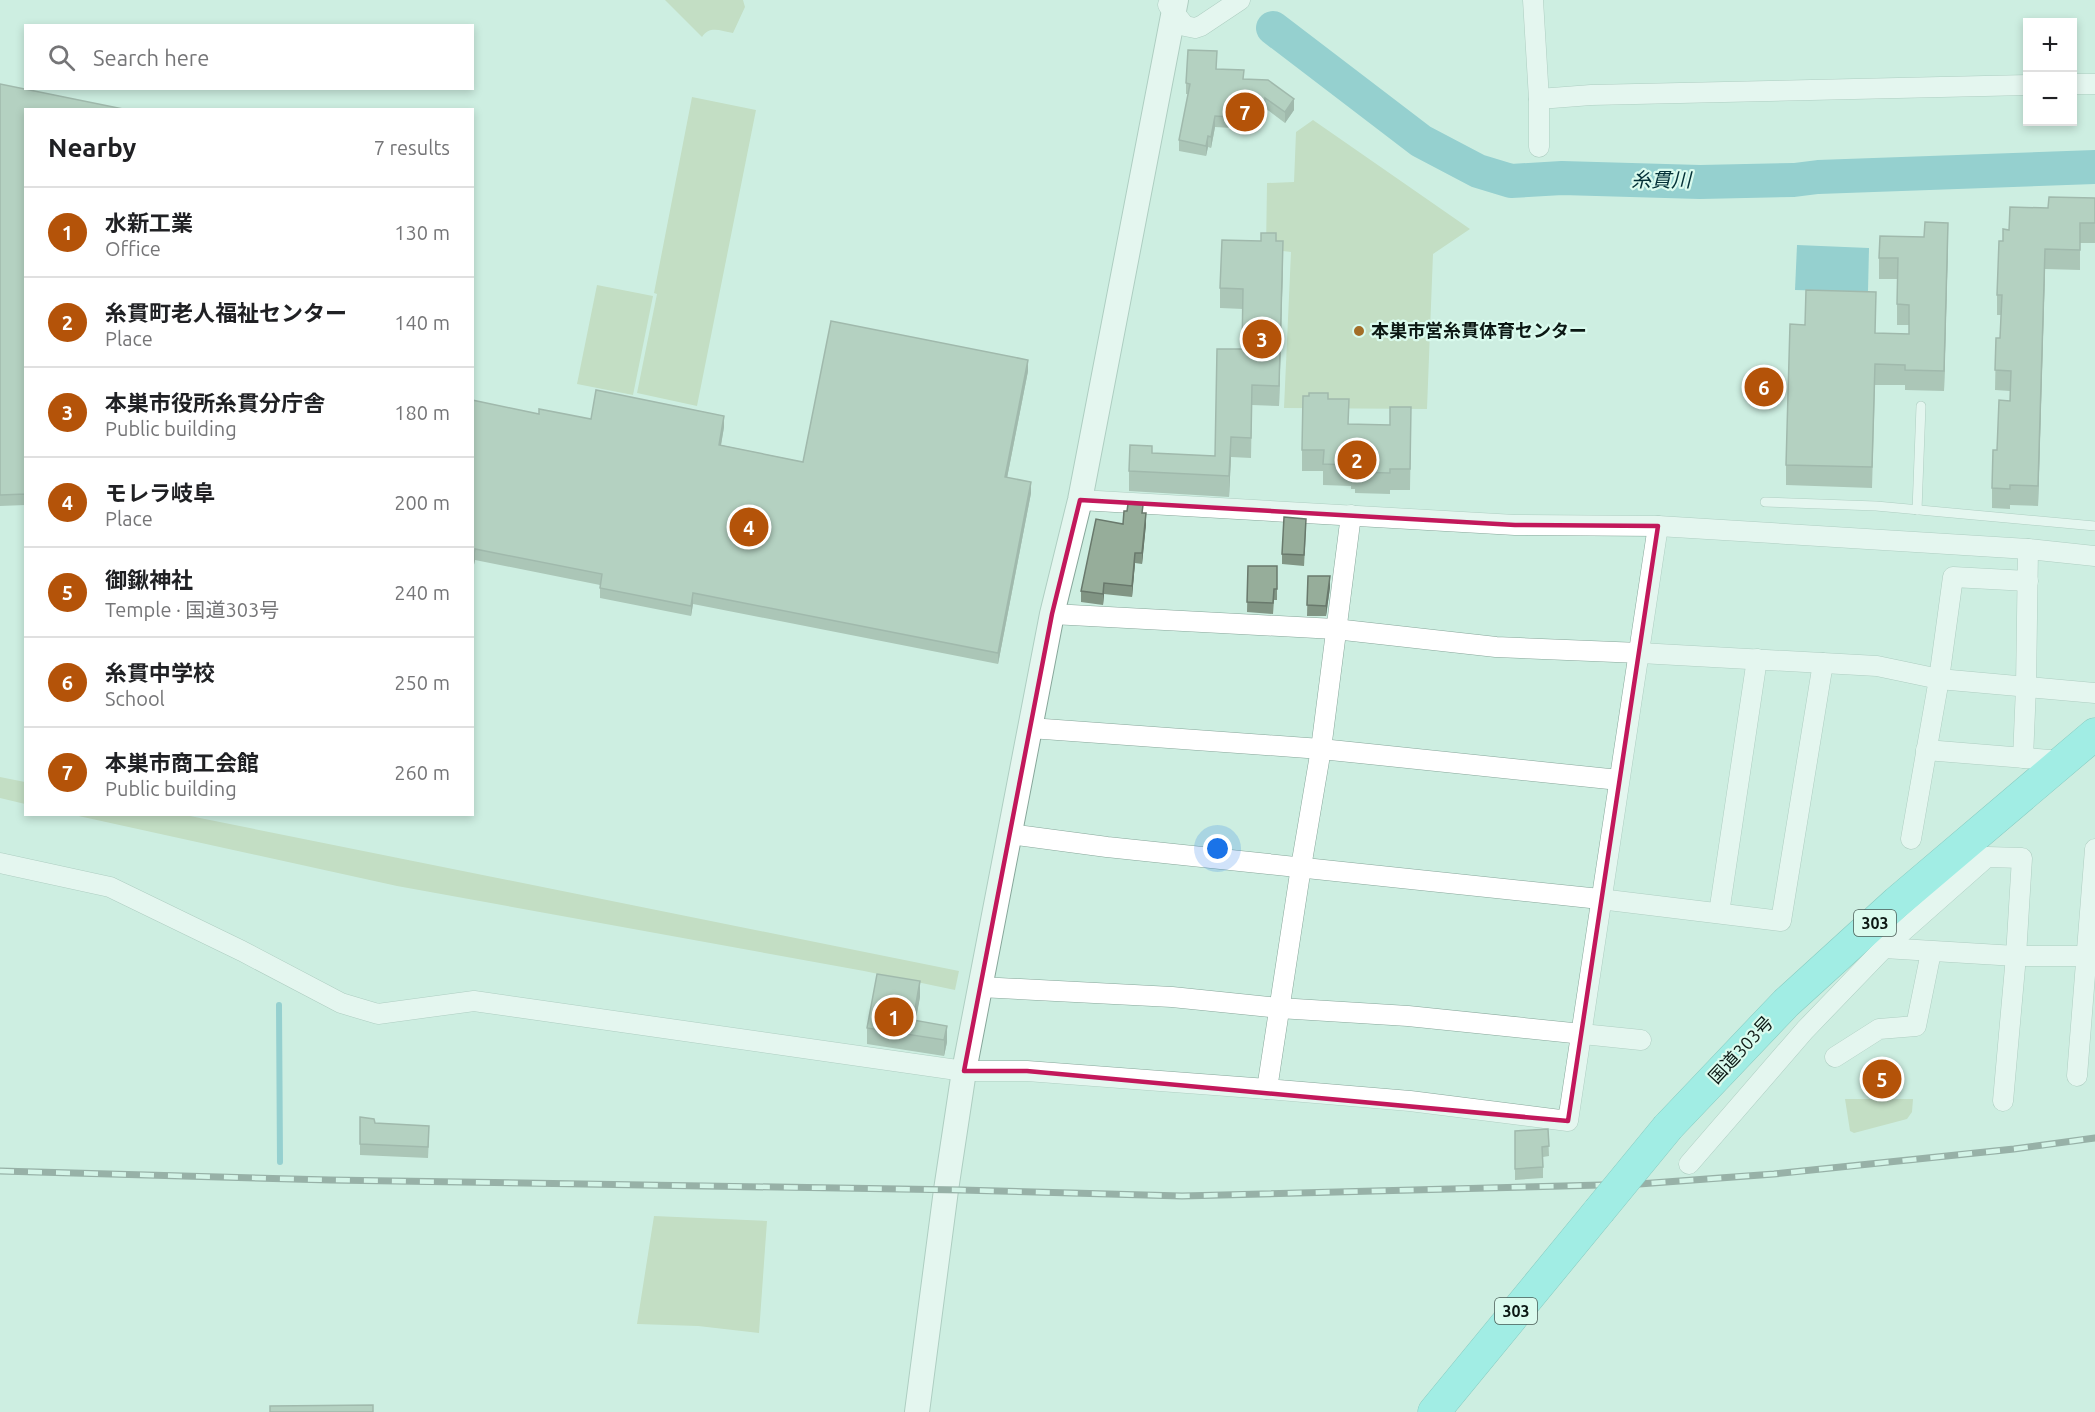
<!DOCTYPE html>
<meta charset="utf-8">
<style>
body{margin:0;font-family:Ubuntu,"Noto Sans JP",sans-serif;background:#f6f6f6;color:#202124}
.controls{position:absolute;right:18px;top:18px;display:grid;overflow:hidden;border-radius:0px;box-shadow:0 3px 9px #0003}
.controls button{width:54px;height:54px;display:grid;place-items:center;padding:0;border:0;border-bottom:2px solid #e0e0e0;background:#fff;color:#202124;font:30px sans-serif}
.you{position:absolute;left:1218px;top:849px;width:21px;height:21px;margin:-15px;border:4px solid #fff;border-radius:50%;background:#1a73e8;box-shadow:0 0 0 9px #1a73e833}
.badge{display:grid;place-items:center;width:39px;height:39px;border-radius:50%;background:#b45309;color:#fff;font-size:20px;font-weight:700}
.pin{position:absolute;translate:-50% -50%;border:3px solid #fff;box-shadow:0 2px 6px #0006}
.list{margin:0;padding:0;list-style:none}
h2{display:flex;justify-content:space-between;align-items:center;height:78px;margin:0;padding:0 24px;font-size:26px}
h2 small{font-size:20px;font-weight:400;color:#757577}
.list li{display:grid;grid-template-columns:39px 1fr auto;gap:18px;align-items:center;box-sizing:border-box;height:90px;padding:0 24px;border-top:2px solid #e0e0e0}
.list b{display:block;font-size:22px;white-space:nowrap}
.list p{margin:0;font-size:20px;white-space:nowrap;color:#757577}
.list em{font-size:20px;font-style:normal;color:#757577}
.icon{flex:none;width:33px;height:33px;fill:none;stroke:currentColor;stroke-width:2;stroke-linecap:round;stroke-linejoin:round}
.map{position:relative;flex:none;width:2095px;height:1412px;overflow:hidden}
.search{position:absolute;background:#fff;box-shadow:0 3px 9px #0003;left:24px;top:24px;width:450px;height:66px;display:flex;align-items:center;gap:15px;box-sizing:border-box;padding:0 21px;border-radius:0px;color:#757577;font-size:22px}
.panel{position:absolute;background:#fff;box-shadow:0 3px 9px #0003;left:24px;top:108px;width:450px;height:708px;border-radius:0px}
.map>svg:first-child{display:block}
.green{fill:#b5caa0}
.water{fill:#51aab9}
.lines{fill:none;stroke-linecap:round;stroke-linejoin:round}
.stream{stroke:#51aab9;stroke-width:6}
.river{stroke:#51aab9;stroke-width:34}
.service-casing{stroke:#87a69a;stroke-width:10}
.minor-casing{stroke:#87a69a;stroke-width:21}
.tertiary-casing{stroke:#87a69a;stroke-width:26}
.trunk-casing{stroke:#339e98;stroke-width:33}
.service{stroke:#fff;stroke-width:9}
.minor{stroke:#fff;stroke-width:20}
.tertiary{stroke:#fff;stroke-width:24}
.trunk{stroke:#6cece6;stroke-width:32}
.rail-casing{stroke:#546760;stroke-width:7}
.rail{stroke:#dafbee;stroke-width:4.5;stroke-dasharray:14;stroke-linecap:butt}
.trunk-bridge-casing{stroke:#339e98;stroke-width:33;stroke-linecap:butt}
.trunk-bridge{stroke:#6cece6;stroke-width:32}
.wall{fill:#819584}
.shaded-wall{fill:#69796c}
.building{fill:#96ad9a;stroke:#69796c;stroke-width:1.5}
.marked{fill:none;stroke:#c2185b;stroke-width:4.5;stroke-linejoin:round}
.poi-dot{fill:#a36e28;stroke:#dafbee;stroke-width:2}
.labels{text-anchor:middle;stroke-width:4.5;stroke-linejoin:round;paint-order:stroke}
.shield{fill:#dafbee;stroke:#495b55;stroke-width:1.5}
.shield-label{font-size:16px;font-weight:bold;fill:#0b1713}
.poi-label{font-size:18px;font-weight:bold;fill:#0b1713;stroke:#dafbee;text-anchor:start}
.street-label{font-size:18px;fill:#0b1713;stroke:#dafbee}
.water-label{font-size:20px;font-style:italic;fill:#033037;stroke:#dafbee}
</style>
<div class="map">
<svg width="2095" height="1412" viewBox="0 0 2095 1412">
<rect width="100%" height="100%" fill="#cdeee1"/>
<!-- green -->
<g class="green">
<path d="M 665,0 L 743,0 L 745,7 L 733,33 C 720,31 710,25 702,37 Z"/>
<polygon points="692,97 756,110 697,406 637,393 657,294 654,293"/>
<polygon points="1313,120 1470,229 1433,254 1427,409 1284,408 1291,252 1266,249 1267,183 1294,182 1296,132"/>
<polygon points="597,285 653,296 633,395 577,384"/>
<polygon points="0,777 25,782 25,804 0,798"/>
<polygon points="74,815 185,815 959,971 955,990 864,971 397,886"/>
<polygon points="1845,1099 1913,1099 1912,1112 1907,1119 1854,1133 1850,1131"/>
<polygon points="654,1216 767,1221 759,1333 698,1326 637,1324"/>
</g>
<!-- water -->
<polygon class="water" points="1797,245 1869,248 1868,292 1795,290"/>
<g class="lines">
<!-- stream -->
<polyline class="stream" points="279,1005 280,1162"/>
<!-- river -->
<polyline class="river" points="1273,28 1421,141 1478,171 1511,181 1562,178 1700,182 1794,180 1818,177 2095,167"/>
<!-- service casing -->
<g class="service-casing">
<g id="service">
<polyline points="1765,502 1876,506 2095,526"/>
<polyline points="1917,510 1921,406"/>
</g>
</g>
<!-- minor casing -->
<g class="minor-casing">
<g id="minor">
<polyline points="1533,0 1539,99 1539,147"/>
<polyline points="1168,5 1185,26 1195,28 1201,26 1240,0"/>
<polyline points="2072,84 2095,84"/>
<polyline points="1539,99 1591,95 2028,85"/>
<polyline points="1080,500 1515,525 1658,526 2028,549 2095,556"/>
<polyline points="1351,515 1321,749 1301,867 1267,1089 1410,1101 1568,1121 1658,526"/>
<polyline points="1052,614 1335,629 1496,647 1640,653 1877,666 1939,679 2095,693"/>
<polyline points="1030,728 1321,749 1619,780"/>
<polyline points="1926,750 2061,761"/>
<polyline points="2023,758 2026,687 2028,549"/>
<polyline points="1010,834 1107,847 1600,899 1781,921 1823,663"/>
<polyline points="1911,839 1939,679 1953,577 2028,581"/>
<polyline points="0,863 110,887 242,951 341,1003 378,1014 474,1001 964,1071 1027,1071 1267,1089"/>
<polyline points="1719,913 1757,659"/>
<polyline points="1884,948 2016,956 2095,956"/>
<polyline points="980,987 1172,997 1279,1008 1408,1016 1641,1040"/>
<polyline points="1835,1057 1879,1029 1916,1026 1931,952"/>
<polyline points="2077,1076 2095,849"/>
<polyline points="1689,1164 1805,1030 1884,948 1987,857 2022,858 2016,956 2003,1101"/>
</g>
</g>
<!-- tertiary casing -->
<g class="tertiary-casing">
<polyline id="tertiary" points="917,1412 946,1190 964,1071 1052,614 1080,500 1176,0"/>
</g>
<!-- trunk casing -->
<g class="trunk-casing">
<g id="trunk">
<polyline points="1668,1127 1786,1003 1897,902 2095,734"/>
<polyline points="1434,1412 1599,1211"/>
</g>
</g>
<!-- service -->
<use href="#service" class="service"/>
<!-- minor -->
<use href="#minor" class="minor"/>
<!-- tertiary -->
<use href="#tertiary" class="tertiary"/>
<!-- trunk -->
<use href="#trunk" class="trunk"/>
<!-- rail casing -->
<g class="rail-casing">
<polyline id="rail" points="0,1171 330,1180 961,1190 1182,1196 1639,1184 1774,1174 2014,1149 2095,1138"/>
</g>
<!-- rail -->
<use href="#rail" class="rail"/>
<!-- trunk-bridge casing -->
<g class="trunk-bridge-casing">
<polyline id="trunk-bridge" points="1599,1211 1668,1127"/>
</g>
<!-- trunk-bridge -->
<use href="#trunk-bridge" class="trunk-bridge"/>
</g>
<!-- wall -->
<g class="wall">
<polygon points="1217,69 1244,79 1294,110 1285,123 1265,108 1264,125 1249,124 1249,129 1215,127 1211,148 1208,147 1206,156 1179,151 1179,140 1188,94 1186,94 1186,83"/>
<polygon points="0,84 26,110 26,505 0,506"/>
<polygon points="2095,198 2095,243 2080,243 2080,270 2045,269 2038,506 2010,505 2010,509 1992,508 1992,488 1997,450 2010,401 2010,391 1995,390 1996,338 2000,338 2001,315 1997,315 1997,295 2003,241 2009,230 2048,208"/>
<polygon points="1276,241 1283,261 1279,406 1252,405 1251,458 1231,457 1229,497 1129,491 1129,471 1152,453 1215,456 1242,349 1243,309 1220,308 1220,288"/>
<polygon points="1948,244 1944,391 1905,390 1905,385 1875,385 1872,488 1786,485 1786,465 1876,333 1909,334 1909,325 1897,325 1897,279 1879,279 1879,258"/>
<polygon points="1028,371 1007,478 1031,493 998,664 693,604 691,616 600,598 600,585 475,560 472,574 472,400 539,414 591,419 724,427 721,445 803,462"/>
<polygon points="1328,399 1349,424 1411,428 1410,490 1390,490 1390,494 1355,493 1355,489 1351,489 1351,486 1323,485 1323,471 1302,471 1302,450"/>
<polygon points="1143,513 1146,524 1142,564 1135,563 1132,597 1104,594 1103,605 1081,602 1081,591 1123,524"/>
<polygon points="1306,530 1304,566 1282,564 1282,554"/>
<polygon points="1248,566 1277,566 1277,600 1274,600 1273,614 1247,612"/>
<polygon points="1308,576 1330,587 1326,616 1307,616"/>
<polygon points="920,997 915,1021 947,1042 944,1056 867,1044 867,1028"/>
<polygon points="360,1117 375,1123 429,1137 428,1158 360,1155"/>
<polygon points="1548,1129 1549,1156 1543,1157 1543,1178 1515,1180 1515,1131"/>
</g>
<!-- shaded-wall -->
<g class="shaded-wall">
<polygon points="1294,99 1294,110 1285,123 1285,112"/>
<polygon points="1215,116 1215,127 1211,148 1211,137"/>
<polygon points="1208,136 1208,147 1206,156 1206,146"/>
<polygon points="1948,223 1948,244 1944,391 1944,371"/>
<polygon points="1283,241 1283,261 1279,406 1279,386"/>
<polygon points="2045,249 2045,269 2038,506 2038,486"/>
<polygon points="1028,360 1028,371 1005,488 1005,477"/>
<polygon points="724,416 724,427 719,456 719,445"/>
<polygon points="1231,437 1231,457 1229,497 1229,476"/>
<polygon points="1031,482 1031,493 998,664 998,653"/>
<polygon points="1146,513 1146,524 1142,564 1142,553"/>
<polygon points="475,549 475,560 472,574 472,564"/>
<polygon points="1135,553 1135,563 1132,597 1132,586"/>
<polygon points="1330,576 1330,587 1326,616 1326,606"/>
<polygon points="1104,583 1104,594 1103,605 1103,594"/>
<polygon points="693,593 693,604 691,616 691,606"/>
<polygon points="920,981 920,997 913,1036 913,1020"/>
<polygon points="947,1026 947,1042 944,1056 944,1040"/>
</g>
<!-- building -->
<g class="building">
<polygon points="1188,50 1217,51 1216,69 1244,70 1243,79 1268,80 1294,99 1285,112 1265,98 1264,114 1249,113 1249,118 1215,116 1211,137 1208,136 1206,146 1179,140 1190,84 1186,83"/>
<polygon points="0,84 128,110 26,110 26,494 0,495"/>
<polygon points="2049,197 2095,198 2095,223 2080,223 2080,250 2045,249 2038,486 2010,485 2010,489 1992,488 1993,450 1997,450 1999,400 2010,401 2011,371 1995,370 1996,338 2000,338 2002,295 1997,295 1999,241 2003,241 2003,229 2009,230 2010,207 2048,208"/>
<polygon points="1925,222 1948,223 1944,371 1905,370 1905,365 1875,364 1872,467 1786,465 1790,324 1805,325 1806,290 1876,292 1875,333 1909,334 1909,305 1897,304 1898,258 1879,258 1880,236 1924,237"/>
<polygon points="1261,233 1276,233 1276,241 1283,241 1279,386 1252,385 1251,438 1231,437 1229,476 1129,471 1130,445 1152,446 1152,453 1215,456 1217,349 1242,349 1243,289 1220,288 1222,240 1261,241"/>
<polygon points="831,321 1028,360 1005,477 1031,482 998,653 693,593 691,606 600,588 602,574 475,549 472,564 472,400 539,414 539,409 591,419 596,390 724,416 719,445 803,462"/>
<polygon points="1309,393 1328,393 1328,399 1349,399 1348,424 1390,425 1390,407 1411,407 1410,469 1390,469 1390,473 1355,472 1356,468 1351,468 1351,465 1323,464 1324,450 1302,450 1303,396 1309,396"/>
<polygon points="1128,504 1143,505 1142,513 1146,513 1142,553 1135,553 1132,586 1104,583 1103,594 1081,591 1096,519 1123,524 1124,511 1127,511"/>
<polygon points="1284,517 1306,519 1304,555 1282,554"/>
<polygon points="1248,566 1277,566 1277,589 1274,589 1273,603 1247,602"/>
<polygon points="1308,576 1330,576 1326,606 1307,605"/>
<polygon points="877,974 920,981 913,1020 947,1026 944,1040 867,1028"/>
<polygon points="360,1117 374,1119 375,1123 429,1126 428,1147 360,1144"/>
<polygon points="1548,1129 1549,1146 1542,1147 1543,1167 1515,1169 1515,1131"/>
<polygon points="373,1405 373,1412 270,1412 270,1406"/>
</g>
<!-- marked area -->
<path d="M0 0H2095V1412H0ZM 1080,500 L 1515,525 L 1658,526 L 1568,1121 L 1027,1071 L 964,1071 L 1052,614 Z" fill="#cdeee1" fill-opacity=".55" fill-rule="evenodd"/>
<path class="marked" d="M 1080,500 L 1515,525 L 1658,526 L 1568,1121 L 1027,1071 L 964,1071 L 1052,614 Z"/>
<!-- markers -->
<circle class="poi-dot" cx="1359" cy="331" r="6"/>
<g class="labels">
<!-- shield labels -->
<g class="shield">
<rect x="1854" y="910" width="42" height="26" rx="4.5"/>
<rect x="1495" y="1298" width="42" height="26" rx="4.5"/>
</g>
<g class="shield-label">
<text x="1875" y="929">303</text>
<text x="1516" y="1317">303</text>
</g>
<!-- poi labels -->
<g class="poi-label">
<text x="1371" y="337">本巣市営糸貫体育センター</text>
</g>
<!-- street labels -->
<g class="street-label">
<text transform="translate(1741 1050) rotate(-47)" y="6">国道303号</text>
</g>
<!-- water labels -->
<g class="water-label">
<text x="1661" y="187">糸貫川</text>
</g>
</g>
</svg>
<div class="controls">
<button>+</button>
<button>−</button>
</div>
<div class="you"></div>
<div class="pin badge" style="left:894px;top:1017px">1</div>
<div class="pin badge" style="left:1357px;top:460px">2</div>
<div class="pin badge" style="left:1262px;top:339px">3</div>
<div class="pin badge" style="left:749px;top:527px">4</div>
<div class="pin badge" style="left:1882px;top:1079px">5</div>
<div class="pin badge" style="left:1764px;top:387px">6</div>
<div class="pin badge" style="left:1245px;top:112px">7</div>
<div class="search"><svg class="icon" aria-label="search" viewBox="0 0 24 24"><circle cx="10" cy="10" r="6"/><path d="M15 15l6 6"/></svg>Search here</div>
<section class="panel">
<h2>Nearby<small>7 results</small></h2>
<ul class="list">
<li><span class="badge">1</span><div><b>水新工業</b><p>Office</p></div><em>130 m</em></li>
<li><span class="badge">2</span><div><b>糸貫町老人福祉センター</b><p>Place</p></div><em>140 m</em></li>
<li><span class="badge">3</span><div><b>本巣市役所糸貫分庁舎</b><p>Public building</p></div><em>180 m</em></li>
<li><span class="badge">4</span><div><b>モレラ岐阜</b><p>Place</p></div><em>200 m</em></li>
<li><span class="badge">5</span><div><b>御鍬神社</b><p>Temple · 国道303号</p></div><em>240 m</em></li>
<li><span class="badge">6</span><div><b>糸貫中学校</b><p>School</p></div><em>250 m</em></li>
<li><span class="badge">7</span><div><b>本巣市商工会館</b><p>Public building</p></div><em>260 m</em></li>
</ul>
</section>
</div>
